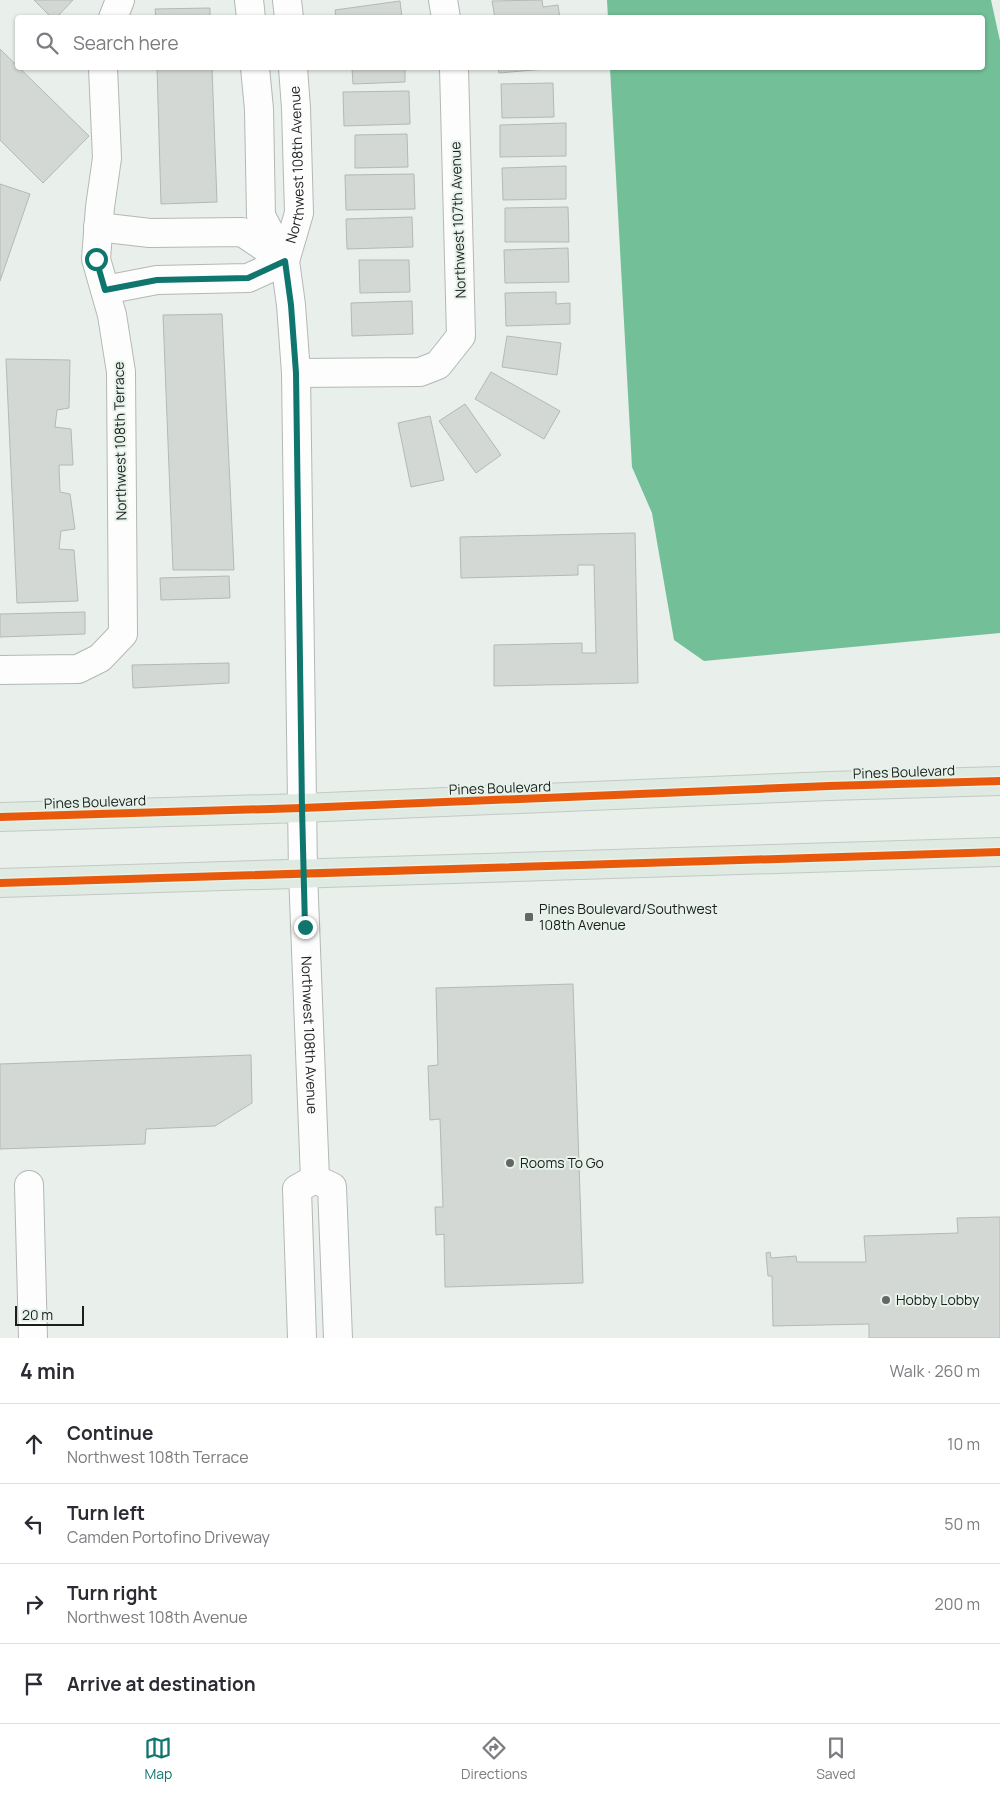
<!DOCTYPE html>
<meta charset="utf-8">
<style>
body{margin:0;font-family:Manrope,sans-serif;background:#f2f2f3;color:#2b2b33}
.scale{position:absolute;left:15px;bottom:12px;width:69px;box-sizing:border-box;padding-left:5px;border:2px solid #1b1f1d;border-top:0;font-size:14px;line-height:18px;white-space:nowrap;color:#1b1f1d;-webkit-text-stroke:4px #e6f2ea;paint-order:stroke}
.stop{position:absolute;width:15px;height:15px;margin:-11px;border:4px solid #0f766e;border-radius:50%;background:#fff}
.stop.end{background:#0f766e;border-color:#fff;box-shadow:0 1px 5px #0008}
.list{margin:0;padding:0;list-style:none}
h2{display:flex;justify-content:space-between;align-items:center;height:65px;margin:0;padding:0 20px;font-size:21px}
h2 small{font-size:16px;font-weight:400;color:#7c7c81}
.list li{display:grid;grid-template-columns:32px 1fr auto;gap:15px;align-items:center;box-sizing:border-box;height:80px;padding:0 20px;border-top:1px solid #e1e1e2}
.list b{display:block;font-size:19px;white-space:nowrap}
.list p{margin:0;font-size:16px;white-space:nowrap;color:#7c7c81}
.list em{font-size:16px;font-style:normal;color:#7c7c81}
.icon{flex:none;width:28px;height:28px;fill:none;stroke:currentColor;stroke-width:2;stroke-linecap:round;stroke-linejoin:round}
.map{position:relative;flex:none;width:1000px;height:1338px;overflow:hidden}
.search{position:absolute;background:#fff;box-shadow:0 1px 4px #0004;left:15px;right:15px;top:15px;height:55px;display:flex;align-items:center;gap:12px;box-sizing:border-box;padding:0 18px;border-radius:5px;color:#7c7c81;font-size:19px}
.sheet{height:385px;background:#fff}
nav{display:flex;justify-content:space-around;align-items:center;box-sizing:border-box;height:70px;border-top:1px solid #e1e1e2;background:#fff;font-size:14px;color:#7c7c81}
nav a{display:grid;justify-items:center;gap:2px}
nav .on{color:#0f766e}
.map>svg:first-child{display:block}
.water{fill:#73bf97}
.building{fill:#d3d8d5;stroke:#b5b9b6}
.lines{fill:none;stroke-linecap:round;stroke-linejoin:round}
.minor-casing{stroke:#b4b8b5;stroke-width:30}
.highway-casing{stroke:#c5c8c6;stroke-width:30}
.minor{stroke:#fcfdfc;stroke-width:28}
.highway{stroke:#deeae2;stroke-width:28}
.cycleway-casing{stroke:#e6f2ea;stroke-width:11}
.cycleway{stroke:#e8590c;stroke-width:8}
.route{stroke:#0f766e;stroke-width:6}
.poi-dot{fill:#636865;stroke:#e6f2ea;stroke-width:2}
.labels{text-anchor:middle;stroke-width:4;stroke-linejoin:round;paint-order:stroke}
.street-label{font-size:14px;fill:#1b1f1d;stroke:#e6f2ea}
.poi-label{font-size:14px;fill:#1b1f1d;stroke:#e6f2ea;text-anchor:start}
</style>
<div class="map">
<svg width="1000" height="1338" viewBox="0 0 1000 1338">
<rect width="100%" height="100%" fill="#e9efeb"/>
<!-- water -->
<polygon class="water" points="607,0 991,0 1000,41 1000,633 704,661 674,640 652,513 632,467 610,68 982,68 982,18 608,18"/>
<!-- building -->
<g class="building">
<polygon points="34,0 73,0 56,18 52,18"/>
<polygon points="542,0 543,7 558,5 560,18 495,18 492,1"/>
<polygon points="400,1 402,18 336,18 335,10"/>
<polygon points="210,8 210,18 156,18 155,9"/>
<polygon points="0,49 89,136 43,183 0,140"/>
<polygon points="157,68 212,68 217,202 161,204"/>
<polygon points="352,68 405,68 405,82 353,84"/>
<polygon points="498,68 556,68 499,73"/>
<polygon points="553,83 554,117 502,118 501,84"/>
<polygon points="409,91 410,124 344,126 343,92"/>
<polygon points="566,123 566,156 500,157 500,125"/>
<polygon points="407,134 408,167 355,168 355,135"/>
<polygon points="566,166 566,199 503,200 502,168"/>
<polygon points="414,174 415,209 346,210 345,175"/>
<polygon points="0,184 30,194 0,281"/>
<polygon points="568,207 569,242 505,242 505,208"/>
<polygon points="412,217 413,247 347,249 346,219"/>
<polygon points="568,248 569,282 505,283 504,250"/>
<polygon points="359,260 409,260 410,292 360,293"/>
<polygon points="556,292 556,304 570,303 570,324 506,326 505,293"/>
<polygon points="412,301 413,334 352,336 351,303"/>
<polygon points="222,314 234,570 173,570 163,315"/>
<polygon points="507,336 561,343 557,375 502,367"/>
<polygon points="6,359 70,360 69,408 57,410 55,427 71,429 73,465 59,465 60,492 70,494 75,529 61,531 59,549 74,550 78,601 17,603"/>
<polygon points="491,372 560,411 544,439 475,399"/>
<polygon points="465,404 501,455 476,473 439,421"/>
<polygon points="430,416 444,480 411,487 398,423"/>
<polygon points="635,533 638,683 494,686 494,645 582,643 582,653 596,653 594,565 578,565 578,575 461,578 460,537"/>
<polygon points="229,576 230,598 161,600 160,578"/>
<polygon points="85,612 85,634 0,637 0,614"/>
<polygon points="229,663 229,683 133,688 132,665"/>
<polygon points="573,984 583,1283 445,1287 444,1234 436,1235 435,1207 443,1207 440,1119 430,1120 428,1066 438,1065 436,988"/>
<polygon points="251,1055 252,1103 215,1126 146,1129 145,1144 0,1149 0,1064"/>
<polygon points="1000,1217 1000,1338 869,1338 869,1324 773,1326 772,1276 768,1276 766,1253 770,1252 771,1258 796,1256 797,1262 866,1262 864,1236 958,1233 957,1218"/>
</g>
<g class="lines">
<!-- minor casing -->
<g class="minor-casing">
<g id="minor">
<polyline points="249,0 251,18"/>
<polyline points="287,0 289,18"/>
<polyline points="443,0 446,18"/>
<polyline points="113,18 120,0"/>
<path id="s1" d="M 255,68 L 259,109 L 261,216 L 285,261 L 291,305 L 296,373 L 303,873 L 315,1179"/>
<polyline points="98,227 150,233 242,232 282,259"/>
<path id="s2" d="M 285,261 L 299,213 L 296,108 L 293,68"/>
<polyline points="105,290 157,280 248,278 285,261"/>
<polyline points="296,373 420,372 438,365 461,336 454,68"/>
<polyline points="0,670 78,669 100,658 123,634 121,372 112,315 96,259 100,207 107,158 103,68"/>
<polyline points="315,1179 332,1187 338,1338"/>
<polyline points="29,1185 33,1338"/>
<polyline points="302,1338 297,1189 315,1179"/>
</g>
</g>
<!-- highway casing -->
<g class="highway-casing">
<g id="highway">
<polyline points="0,817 302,808 829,786 1000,781"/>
<polyline points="0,883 1000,852"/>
</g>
</g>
<!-- minor -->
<use href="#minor" class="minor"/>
<!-- highway -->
<use href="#highway" class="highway"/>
<!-- cycleway casing -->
<g class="cycleway-casing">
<g id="cycleway">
<polyline points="0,817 302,808 829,786 1000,781"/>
<polyline points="0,883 1000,852"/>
</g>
</g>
<!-- cycleway -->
<use href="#cycleway" class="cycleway"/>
</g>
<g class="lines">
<!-- route -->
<polyline class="route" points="96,259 105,290 157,280 248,278 285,261 291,305 296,373 302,808 305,927"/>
</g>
<!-- markers -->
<g class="poi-dot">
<rect x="524" y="912" width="10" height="10" rx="2.5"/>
<circle cx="510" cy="1163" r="5"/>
<circle cx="886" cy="1300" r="5"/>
</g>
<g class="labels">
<!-- street labels -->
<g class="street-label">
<text dy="5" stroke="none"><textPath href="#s2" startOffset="98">Northwest 108th Avenue</textPath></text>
<text transform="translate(458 220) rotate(-92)" y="5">Northwest 107th Avenue</text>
<text transform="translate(120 441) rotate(-91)" y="5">Northwest 108th Terrace</text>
<text transform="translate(904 772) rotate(-2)" y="5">Pines Boulevard</text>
<text transform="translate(500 788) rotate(-2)" y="5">Pines Boulevard</text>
<text transform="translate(95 802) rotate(-2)" y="5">Pines Boulevard</text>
<text dy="5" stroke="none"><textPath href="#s1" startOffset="974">Northwest 108th Avenue</textPath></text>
</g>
<!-- poi labels -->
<g class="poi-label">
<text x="539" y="914">Pines Boulevard/Southwest<tspan x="539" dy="16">108th Avenue</tspan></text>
<text x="520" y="1168">Rooms To Go</text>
<text x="896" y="1305">Hobby Lobby</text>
</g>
</g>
</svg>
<div class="scale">20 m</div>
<div class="stop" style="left:96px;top:259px"></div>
<div class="stop end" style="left:305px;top:927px"></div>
<div class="search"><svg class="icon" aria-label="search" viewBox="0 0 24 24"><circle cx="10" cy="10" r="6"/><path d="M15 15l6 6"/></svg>Search here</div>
</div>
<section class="sheet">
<h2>4 min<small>Walk · 260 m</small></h2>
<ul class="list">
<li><svg class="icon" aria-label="ahead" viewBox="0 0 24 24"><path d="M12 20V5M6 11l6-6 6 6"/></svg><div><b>Continue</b><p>Northwest 108th Terrace</p></div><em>10 m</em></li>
<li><svg class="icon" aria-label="left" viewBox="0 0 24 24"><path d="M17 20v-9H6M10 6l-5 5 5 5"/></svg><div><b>Turn left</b><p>Camden Portofino Driveway</p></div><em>50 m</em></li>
<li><svg class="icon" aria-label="right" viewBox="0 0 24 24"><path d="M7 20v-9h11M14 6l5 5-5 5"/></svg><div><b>Turn right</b><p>Northwest 108th Avenue</p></div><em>200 m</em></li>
<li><svg class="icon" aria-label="arrive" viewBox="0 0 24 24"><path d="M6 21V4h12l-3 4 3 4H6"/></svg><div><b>Arrive at destination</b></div></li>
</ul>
</section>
<nav>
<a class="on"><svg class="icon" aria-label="map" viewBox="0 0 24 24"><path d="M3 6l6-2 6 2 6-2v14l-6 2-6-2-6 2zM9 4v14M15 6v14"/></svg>Map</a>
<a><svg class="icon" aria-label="directions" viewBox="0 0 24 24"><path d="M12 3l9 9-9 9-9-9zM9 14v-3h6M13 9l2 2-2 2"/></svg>Directions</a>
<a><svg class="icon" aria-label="saved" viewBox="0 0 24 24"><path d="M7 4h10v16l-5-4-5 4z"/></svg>Saved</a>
</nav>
